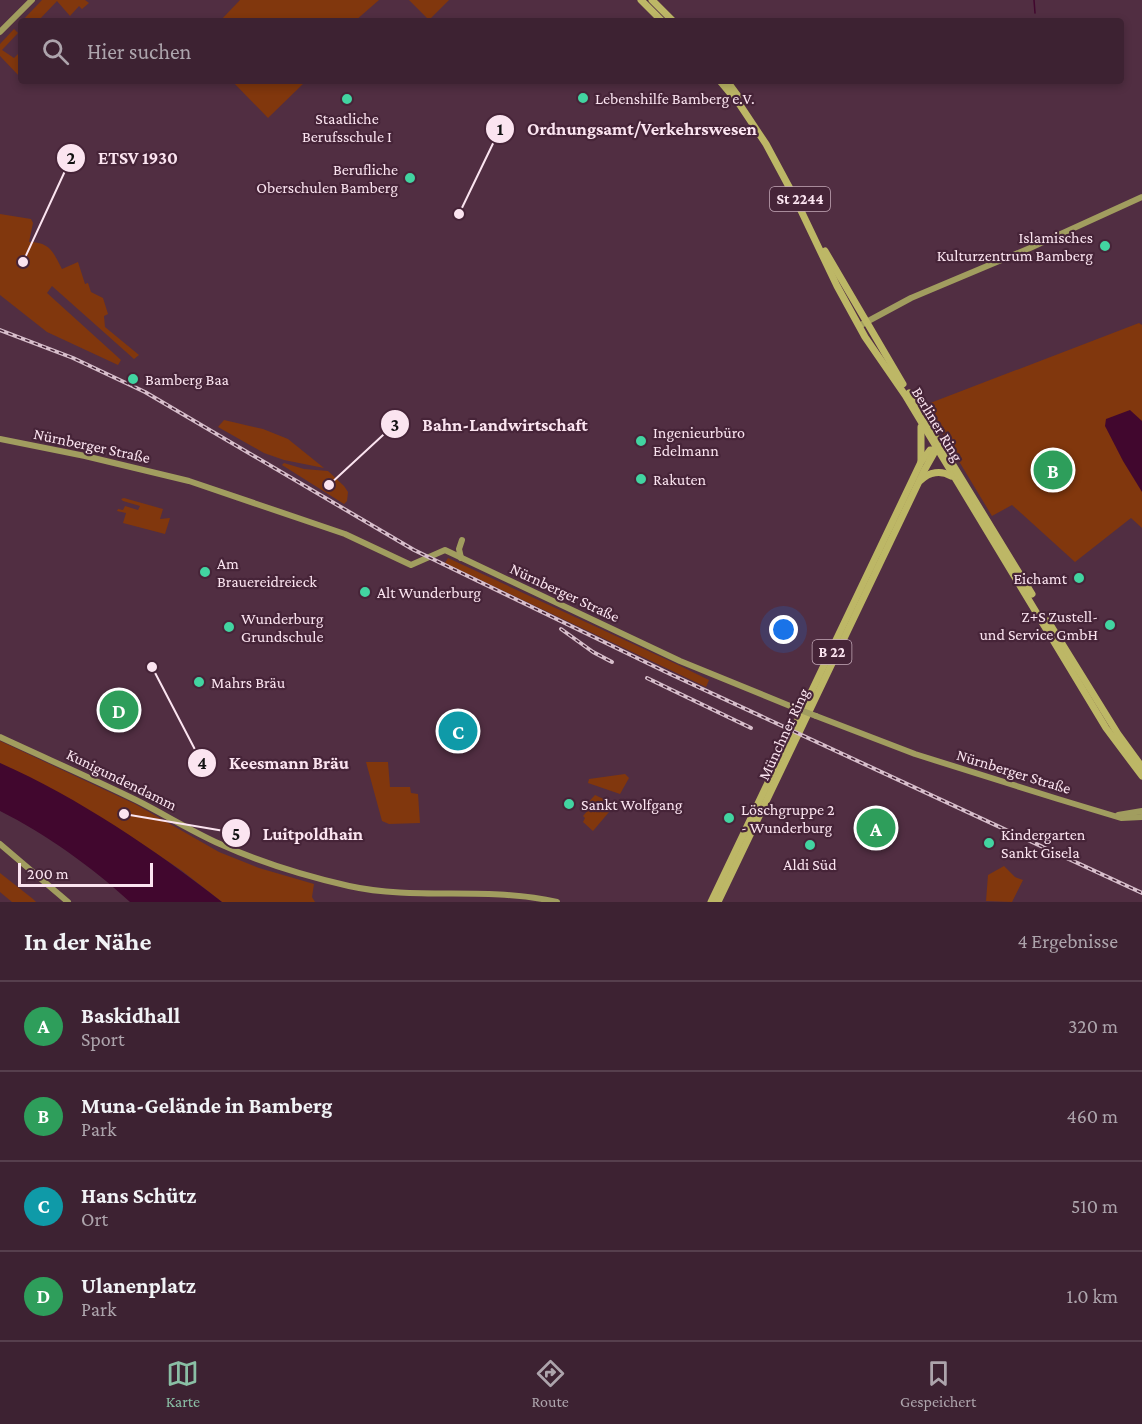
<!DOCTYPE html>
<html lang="de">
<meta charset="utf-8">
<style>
body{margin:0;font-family:"Crimson Pro",serif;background:#482f3e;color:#f1f3f6}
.scale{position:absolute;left:18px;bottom:15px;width:135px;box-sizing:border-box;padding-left:6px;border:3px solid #fbe4f0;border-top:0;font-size:16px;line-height:21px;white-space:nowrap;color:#fbe4f0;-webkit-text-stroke:4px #462438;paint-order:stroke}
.you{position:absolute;left:784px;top:630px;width:21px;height:21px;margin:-15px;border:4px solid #fff;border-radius:50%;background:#1a73e8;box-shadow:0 0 0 9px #1a73e833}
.badge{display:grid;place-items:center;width:39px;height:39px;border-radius:50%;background:#8abfa5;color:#fff;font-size:20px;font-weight:700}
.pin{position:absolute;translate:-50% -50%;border:3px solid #fff;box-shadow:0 2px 6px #0006}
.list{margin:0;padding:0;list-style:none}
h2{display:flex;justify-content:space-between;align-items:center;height:78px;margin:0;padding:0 24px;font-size:26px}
h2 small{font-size:20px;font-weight:400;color:#ada4ac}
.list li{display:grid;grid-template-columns:39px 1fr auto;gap:18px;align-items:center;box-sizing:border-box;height:90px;padding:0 24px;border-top:2px solid #563f4d}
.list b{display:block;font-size:22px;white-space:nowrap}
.list p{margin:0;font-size:20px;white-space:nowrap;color:#ada4ac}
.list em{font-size:20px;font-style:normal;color:#ada4ac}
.icon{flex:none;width:33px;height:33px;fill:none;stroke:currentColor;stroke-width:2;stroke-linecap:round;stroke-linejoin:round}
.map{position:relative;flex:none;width:1142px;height:902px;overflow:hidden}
.search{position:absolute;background:#3d2232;box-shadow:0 3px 9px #0003;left:18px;right:18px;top:18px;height:66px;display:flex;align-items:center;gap:15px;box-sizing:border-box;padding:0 21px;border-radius:6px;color:#ada4ac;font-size:22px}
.sheet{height:438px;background:#3d2232}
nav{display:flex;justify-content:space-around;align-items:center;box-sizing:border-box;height:84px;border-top:2px solid #563f4d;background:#3d2232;font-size:16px;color:#ada4ac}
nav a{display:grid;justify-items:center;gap:3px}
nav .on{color:#8abfa5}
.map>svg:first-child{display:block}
.green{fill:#81370d}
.water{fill:#41072e}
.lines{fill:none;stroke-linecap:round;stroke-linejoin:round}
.stream{stroke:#41072e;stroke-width:1.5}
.secondary{stroke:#a19d5f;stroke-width:6}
.primary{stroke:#bdb766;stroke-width:7}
.rail-casing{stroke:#d7becb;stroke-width:4}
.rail{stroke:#462438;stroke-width:1.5;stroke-dasharray:4.5;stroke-linecap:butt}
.secondary-bridge{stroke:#a19d5f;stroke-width:6}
.poi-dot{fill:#42d4a1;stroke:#462438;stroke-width:2}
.labels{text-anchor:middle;stroke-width:4.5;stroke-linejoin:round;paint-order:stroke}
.shield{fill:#462438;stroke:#c5aab9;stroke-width:1.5}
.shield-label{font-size:15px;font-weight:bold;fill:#fbe4f0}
.poi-label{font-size:16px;fill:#fbe4f0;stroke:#462438;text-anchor:start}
.street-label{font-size:16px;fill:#fbe4f0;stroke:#462438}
.leader{fill:none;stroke:#fbe4f0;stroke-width:2}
.callout-dot{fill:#fbe4f0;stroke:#462438;stroke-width:2}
.mark-label{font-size:18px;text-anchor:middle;font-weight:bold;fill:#111}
.callout-label{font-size:18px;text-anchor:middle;font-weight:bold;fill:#fbe4f0;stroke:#462438;stroke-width:4.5;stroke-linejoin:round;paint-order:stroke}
</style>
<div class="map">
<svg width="1142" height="902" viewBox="0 0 1142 902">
<rect width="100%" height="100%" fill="#512e42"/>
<!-- green -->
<g class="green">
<polygon points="42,0 85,0 89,3 82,9 79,6 70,16 57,1 38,21 22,21"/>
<polygon points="240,0 379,0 355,21 220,21"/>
<polygon points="409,0 449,0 429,20"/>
<polygon points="14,29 18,33 2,50 14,58 21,51 21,78 0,56 0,44"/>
<polygon points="232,81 306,81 268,118"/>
<path d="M 0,214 L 31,219 L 33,223 L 29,242 C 50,242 53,252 62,269 L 78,262 L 85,284 L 88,283 L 91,292 L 103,298 L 108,314 L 104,316 L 105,327 L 139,355 L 134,359 L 52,286 L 47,293 L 121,360 L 118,365 L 47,332 L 0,295 Z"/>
<polygon points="1139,323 1142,325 1142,528 1131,518 1075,562 1012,505 992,516 925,405"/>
<polygon points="224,420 263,429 288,439 324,468 284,460 264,453 218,427"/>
<polygon points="284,463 304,469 328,471 344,486 348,492 347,501 344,504 282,465"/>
<polygon points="124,498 163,509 160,519 170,518 165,534 123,523 126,513 117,511 118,509 123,510 125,506 138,510 140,506 123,501 121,499"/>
<polygon points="448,558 674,663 709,680 706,687 445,563"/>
<polygon points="0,741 135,804 219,852 259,868 314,884 312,897 315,902 222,902 181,870 113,825 0,763"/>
<polygon points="366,762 388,762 390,787 410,787 411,793 418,794 420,823 389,824 382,821"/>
<polygon points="625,774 629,778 620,794 588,783 589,779"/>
<polygon points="595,795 612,803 614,806 593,831 583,822 585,818 583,816 590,808 586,805"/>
<polygon points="1004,866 1015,877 1023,880 1012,902 986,901 988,875"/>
<polygon points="0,873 33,899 36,902 12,902 0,892"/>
</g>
<!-- water -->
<g class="water">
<polygon points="1130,410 1142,421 1142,492 1123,461 1105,426 1106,419"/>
<path d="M 0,763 C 79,798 154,849 222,902 L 130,902 C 92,867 46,834 0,811 Z"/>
</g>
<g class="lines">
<!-- stream -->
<polyline class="stream" points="1034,0 1035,13"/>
<!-- secondary -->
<g class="secondary">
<polyline points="0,32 32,0"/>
<polyline points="859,326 911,298 1030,248 1142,197"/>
<polyline points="0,439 85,456 189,481 345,534 411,565 445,550 680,661 795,708"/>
<polyline points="461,558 459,549 462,540"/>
<polyline points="816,716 915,754 1058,799 1121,818 1142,817"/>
<path d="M 0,737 C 45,758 91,778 136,800 C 164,814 191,831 220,844 C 262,863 305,876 349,886 C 417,901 489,886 557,902"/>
<polyline points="1118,815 1142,811"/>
<polyline points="0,844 68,902"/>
</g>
<!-- primary -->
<g class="primary">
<polyline points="641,0 662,21"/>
<polyline points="652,0 673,21"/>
<polyline points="720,81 740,105 766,144 795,198 837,286 865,337 905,395 1106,728 1142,776"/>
<polyline points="727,81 738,96"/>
<polyline points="825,251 903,384"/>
<polyline points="909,393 1032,594"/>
<polyline points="921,427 921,461"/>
<path d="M 921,480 C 929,472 941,470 951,476"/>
<polyline points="1048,621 1118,734 1142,767"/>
<polyline points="711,902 921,462 930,450 941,450"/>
<polyline points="718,902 925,469 938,446"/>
</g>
<!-- rail casing -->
<g class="rail-casing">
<g id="rail">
<polyline points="0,330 73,358 145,392 414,550 668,673 1142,893"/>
<polyline points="561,629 593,652 612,662"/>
<polyline points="647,678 751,728"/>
</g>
</g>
<!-- rail -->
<use href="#rail" class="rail"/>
<!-- secondary-bridge -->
<polyline class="secondary-bridge" points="795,708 816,716"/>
</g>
<!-- markers -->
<g class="poi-dot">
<circle cx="583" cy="98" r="6"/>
<circle cx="347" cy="99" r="6"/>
<circle cx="410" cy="178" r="6"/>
<circle cx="1105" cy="246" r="6"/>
<circle cx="133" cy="379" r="6"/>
<circle cx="641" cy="441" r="6"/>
<circle cx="641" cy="479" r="6"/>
<circle cx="205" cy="572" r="6"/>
<circle cx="1079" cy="578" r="6"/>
<circle cx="365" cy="592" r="6"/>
<circle cx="1110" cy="625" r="6"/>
<circle cx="229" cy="627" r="6"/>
<circle cx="199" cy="682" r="6"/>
<circle cx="569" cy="804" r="6"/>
<circle cx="729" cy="818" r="6"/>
<circle cx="989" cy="843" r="6"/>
<circle cx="810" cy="845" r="6"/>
</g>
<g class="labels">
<!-- shield labels -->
<g class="shield">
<rect x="770" y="187" width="60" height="24" rx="4.5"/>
<rect x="812.5" y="640" width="39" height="24" rx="4.5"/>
</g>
<g class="shield-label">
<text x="800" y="204">St 2244</text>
<text x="832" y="657">B 22</text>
</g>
<!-- poi labels -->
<g class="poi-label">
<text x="595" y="104">Lebenshilfe Bamberg e.V.</text>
<text x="347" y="124" text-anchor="middle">Staatliche<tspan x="347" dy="18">Berufsschule I</tspan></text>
<text x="398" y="175" text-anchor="end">Berufliche<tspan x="398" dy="18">Oberschulen Bamberg</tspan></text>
<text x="1093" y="243" text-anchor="end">Islamisches<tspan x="1093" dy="18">Kulturzentrum Bamberg</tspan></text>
<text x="145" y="385">Bamberg Baa</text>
<text x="653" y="438">Ingenieurbüro<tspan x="653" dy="18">Edelmann</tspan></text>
<text x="653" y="485">Rakuten</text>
<text x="217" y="569">Am<tspan x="217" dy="18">Brauereidreieck</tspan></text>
<text x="1067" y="584" text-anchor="end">Eichamt</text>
<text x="377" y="598">Alt Wunderburg</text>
<text x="1098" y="622" text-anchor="end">Z+S Zustell-<tspan x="1098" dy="18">und Service GmbH</tspan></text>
<text x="241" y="624">Wunderburg<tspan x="241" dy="18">Grundschule</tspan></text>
<text x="211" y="688">Mahrs Bräu</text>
<text x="581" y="810">Sankt Wolfgang</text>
<text x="741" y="815">Löschgruppe 2<tspan x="741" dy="18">- Wunderburg</tspan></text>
<text x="1001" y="840">Kindergarten<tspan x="1001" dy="18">Sankt Gisela</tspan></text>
<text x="810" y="870" text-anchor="middle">Aldi Süd</text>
</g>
<!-- street labels -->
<g class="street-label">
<text transform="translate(938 424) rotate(59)" y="6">Berliner Ring</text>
<text transform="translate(92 445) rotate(12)" y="6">Nürnberger Straße</text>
<text transform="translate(565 592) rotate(25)" y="6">Nürnberger Straße</text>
<text transform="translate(783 734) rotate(-65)" y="6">Münchner Ring</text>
<text transform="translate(1014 771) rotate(17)" y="6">Nürnberger Straße</text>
<text transform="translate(122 779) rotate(26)" y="6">Kunigundendamm</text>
</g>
</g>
<!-- callouts -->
<path class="leader" d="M459 214L500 129M23 262L71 158M329 485L395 424M152 667L202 763M124 814L236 833"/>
<g class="callout-dot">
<circle cx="459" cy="214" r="6"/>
<circle cx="23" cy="262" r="6"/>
<circle cx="329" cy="485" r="6"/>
<circle cx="152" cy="667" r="6"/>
<circle cx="124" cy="814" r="6"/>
<circle cx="500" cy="129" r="15"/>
<circle cx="71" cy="158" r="15"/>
<circle cx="395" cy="424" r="15"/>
<circle cx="202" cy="763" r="15"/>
<circle cx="236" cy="833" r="15"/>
</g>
<g class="mark-label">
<text x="500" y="135">1</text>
<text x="71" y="164">2</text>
<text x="395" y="431">3</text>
<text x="202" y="769">4</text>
<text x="236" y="840">5</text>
</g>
<g class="callout-label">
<text x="642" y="135">Ordnungsamt/Verkehrswesen</text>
<text x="138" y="164">ETSV 1930</text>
<text x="505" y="431">Bahn-Landwirtschaft</text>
<text x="289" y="769">Keesmann Bräu</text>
<text x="313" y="840">Luitpoldhain</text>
</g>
</svg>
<div class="scale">200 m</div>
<div class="you"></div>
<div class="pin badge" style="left:876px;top:828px;background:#2e9e5b">A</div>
<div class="pin badge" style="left:1053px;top:470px;background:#2e9e5b">B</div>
<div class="pin badge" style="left:458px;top:731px;background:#0f9aa8">C</div>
<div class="pin badge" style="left:119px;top:710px;background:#2e9e5b">D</div>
<div class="search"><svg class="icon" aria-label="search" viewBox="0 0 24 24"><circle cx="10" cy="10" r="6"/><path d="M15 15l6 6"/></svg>Hier suchen</div>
</div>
<section class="sheet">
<h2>In der Nähe<small>4 Ergebnisse</small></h2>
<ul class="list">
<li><span class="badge" style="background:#2e9e5b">A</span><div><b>Baskidhall</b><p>Sport</p></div><em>320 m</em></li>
<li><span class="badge" style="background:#2e9e5b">B</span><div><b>Muna-Gelände in Bamberg</b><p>Park</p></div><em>460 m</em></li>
<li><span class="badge" style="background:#0f9aa8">C</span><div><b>Hans Schütz</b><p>Ort</p></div><em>510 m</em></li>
<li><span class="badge" style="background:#2e9e5b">D</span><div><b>Ulanenplatz</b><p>Park</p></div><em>1.0 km</em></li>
</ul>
</section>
<nav>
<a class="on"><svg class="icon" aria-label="map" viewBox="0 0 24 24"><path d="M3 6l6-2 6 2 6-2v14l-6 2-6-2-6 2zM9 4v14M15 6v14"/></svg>Karte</a>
<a><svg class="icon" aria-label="directions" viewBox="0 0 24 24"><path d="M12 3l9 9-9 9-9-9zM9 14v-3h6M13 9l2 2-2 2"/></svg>Route</a>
<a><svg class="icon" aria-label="saved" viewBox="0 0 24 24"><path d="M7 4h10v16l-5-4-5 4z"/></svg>Gespeichert</a>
</nav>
